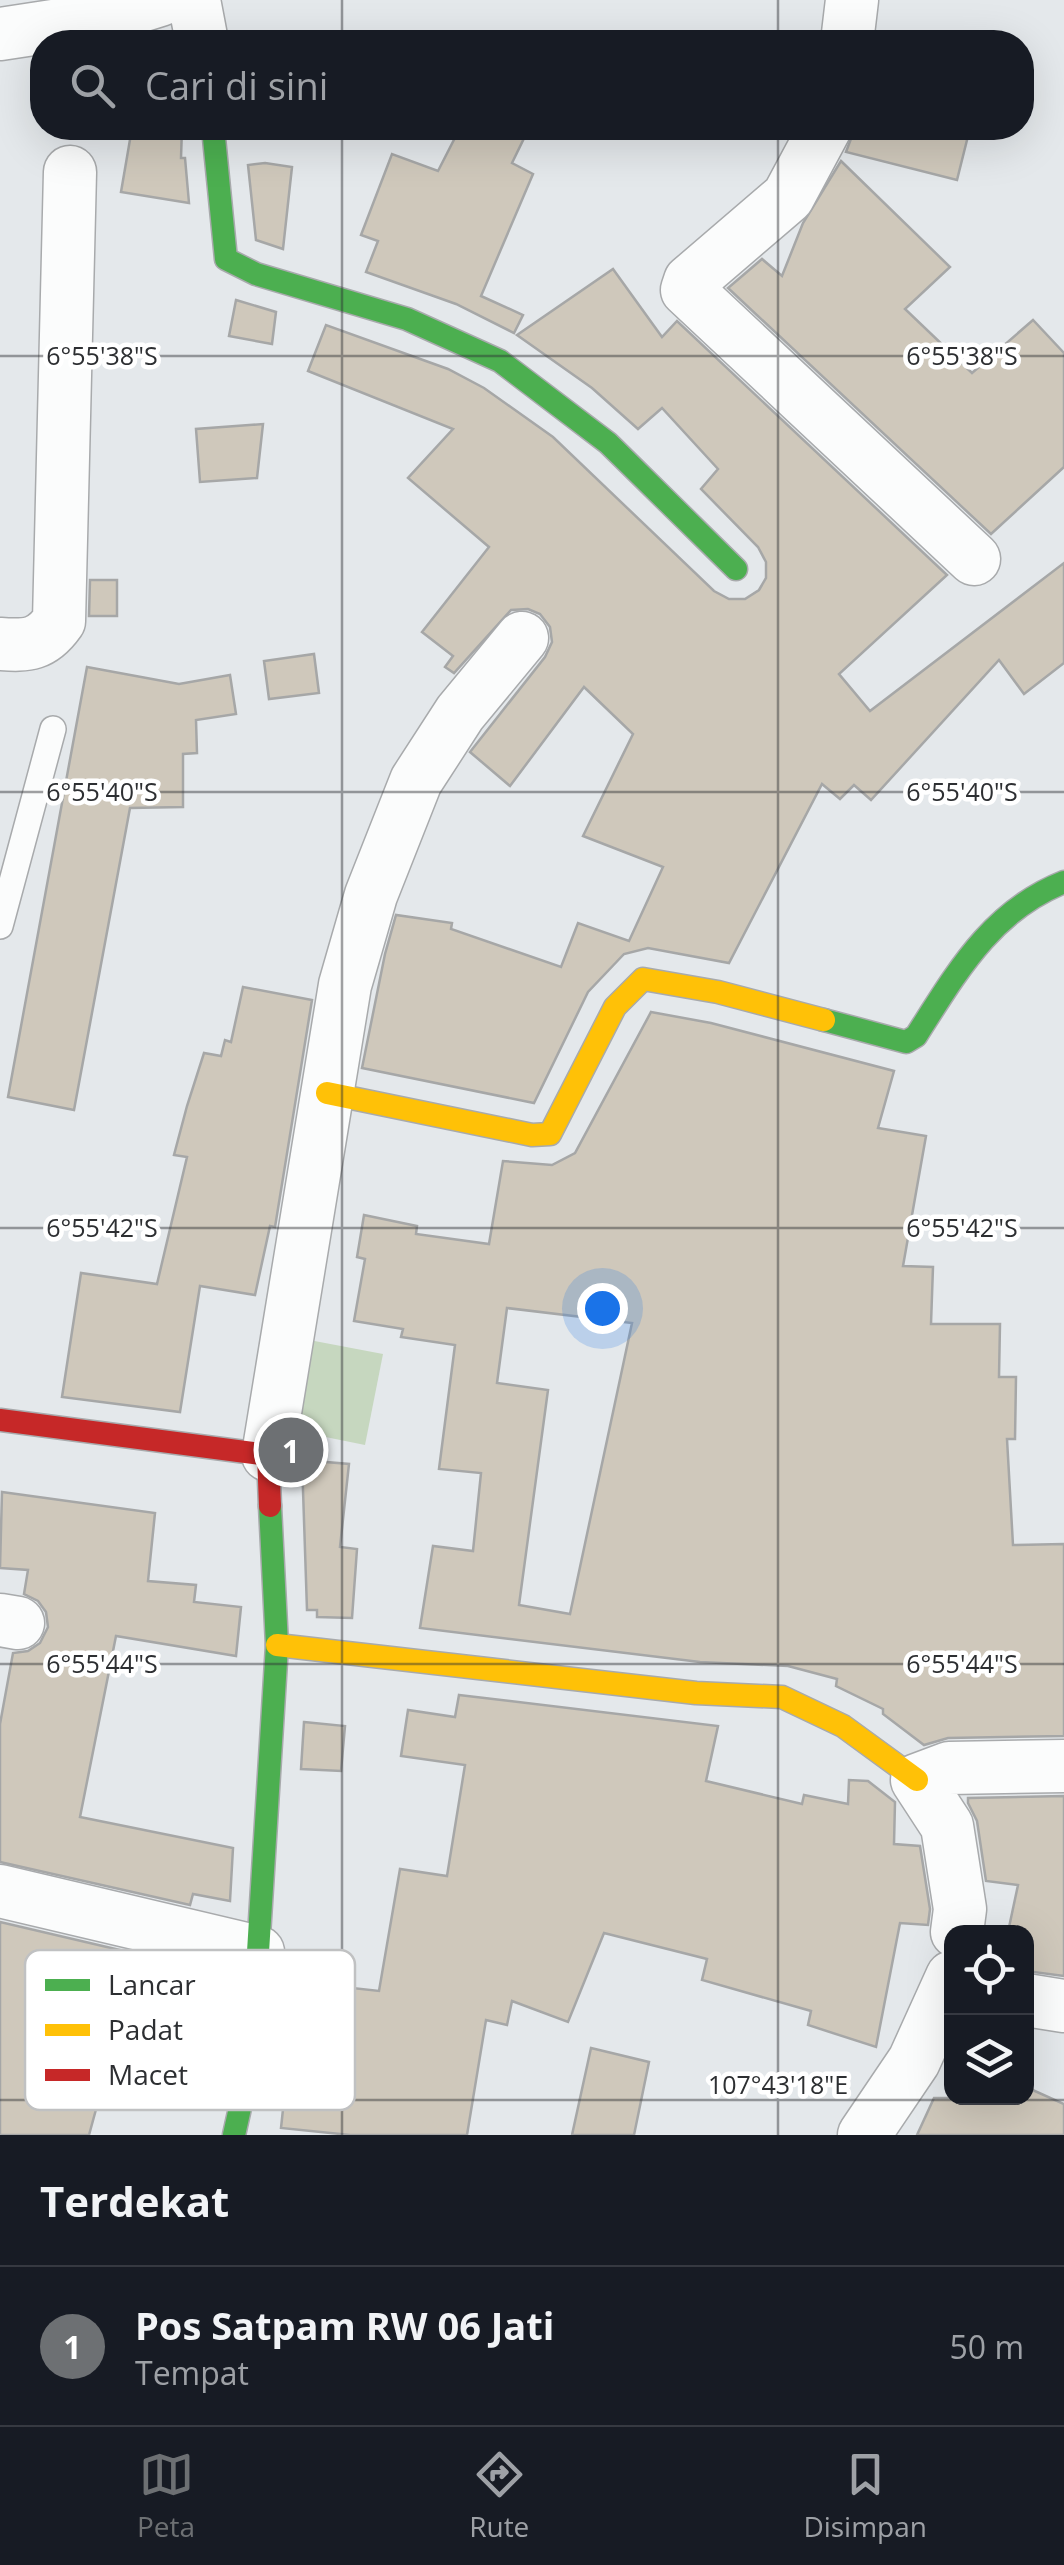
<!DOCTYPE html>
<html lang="id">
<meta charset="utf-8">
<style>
body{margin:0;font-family:"Open Sans",sans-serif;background:#242831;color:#f1f3f6}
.controls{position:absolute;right:30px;bottom:30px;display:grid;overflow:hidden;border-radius:20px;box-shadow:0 10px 40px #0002}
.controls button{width:90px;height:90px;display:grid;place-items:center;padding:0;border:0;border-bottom:2px solid #363941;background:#171b24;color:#f1f3f6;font:50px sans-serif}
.you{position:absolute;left:602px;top:1308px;width:35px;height:35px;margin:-25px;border:8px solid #fff;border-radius:50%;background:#1a73e8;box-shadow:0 0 0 15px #1a73e833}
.badge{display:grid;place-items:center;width:65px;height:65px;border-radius:50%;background:#6d7073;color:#fff;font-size:32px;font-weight:700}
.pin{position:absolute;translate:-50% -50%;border:5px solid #fff;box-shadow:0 2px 10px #0006}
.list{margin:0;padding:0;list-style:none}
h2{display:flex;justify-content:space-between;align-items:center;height:130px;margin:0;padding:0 40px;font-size:42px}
h2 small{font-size:32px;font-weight:400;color:#9ea1a6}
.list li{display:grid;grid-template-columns:65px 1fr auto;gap:30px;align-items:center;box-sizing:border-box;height:160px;padding:0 40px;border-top:2px solid #363941}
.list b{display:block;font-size:38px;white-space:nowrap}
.list p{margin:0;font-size:32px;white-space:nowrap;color:#9ea1a6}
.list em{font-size:32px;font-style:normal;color:#9ea1a6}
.icon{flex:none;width:55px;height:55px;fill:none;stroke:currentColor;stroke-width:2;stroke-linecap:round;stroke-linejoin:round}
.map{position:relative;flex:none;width:1064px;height:2135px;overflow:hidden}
.search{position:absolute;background:#171b24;box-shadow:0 10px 40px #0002;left:30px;right:30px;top:30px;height:110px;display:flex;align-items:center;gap:25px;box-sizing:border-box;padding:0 35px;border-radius:40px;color:#9ea1a6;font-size:38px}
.sheet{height:290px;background:#171b24}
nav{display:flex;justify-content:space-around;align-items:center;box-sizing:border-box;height:140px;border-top:2px solid #363941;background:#171b24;font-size:28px;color:#9ea1a6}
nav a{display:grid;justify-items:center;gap:5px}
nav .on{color:#6d7073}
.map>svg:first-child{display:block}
.green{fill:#c6d7bf}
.building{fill:#cfc8bb;stroke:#a6a7a7;stroke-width:2.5;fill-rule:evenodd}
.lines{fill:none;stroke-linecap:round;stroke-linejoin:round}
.lane-casing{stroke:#a8aaac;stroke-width:28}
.street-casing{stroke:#a8aaac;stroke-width:55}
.fast-casing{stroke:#a8aaac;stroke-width:25}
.slow-casing{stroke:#a8aaac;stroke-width:25}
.jam-casing{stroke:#a8aaac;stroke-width:25}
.lane{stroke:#fbfcfc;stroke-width:25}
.street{stroke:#fbfcfc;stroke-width:52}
.fast{stroke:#4caf50;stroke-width:22}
.slow{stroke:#ffc107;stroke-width:22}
.jam{stroke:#c62828;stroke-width:22}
.ticks{fill:none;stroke:#2d2f32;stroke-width:2.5;stroke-opacity:0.45}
.key{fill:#fff;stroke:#c0c1c2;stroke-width:2.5}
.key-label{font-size:28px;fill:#2d2f32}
.ticks-label{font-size:25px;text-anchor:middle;fill:#2d2f32;stroke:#fff;stroke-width:9;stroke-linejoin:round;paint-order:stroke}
</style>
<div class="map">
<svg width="1064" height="2135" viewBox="0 0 1064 2135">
<rect width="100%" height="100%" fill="#e4e8eb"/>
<!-- green -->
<polygon class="green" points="304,1339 383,1354 365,1445 286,1429"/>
<!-- building -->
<g class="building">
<polygon points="132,128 182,128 181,158 185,158 189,203 121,192"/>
<polygon points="460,128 529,128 512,163 533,174 481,296 523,315 514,333 456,304 366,272 378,241 361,235 392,154 438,171"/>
<polygon points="855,128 970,128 957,180 846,152"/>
<polygon points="841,161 950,267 905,309 972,373 1033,320 1064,353 1064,467 991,534 728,288 762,259 782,276 803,223"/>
<polygon points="265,163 292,167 283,249 256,240 248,165"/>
<polygon points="613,269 662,337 677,321 947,575 839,674 870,711 1064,563 1064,663 1024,694 999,660 871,800 854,785 840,799 822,784 729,963 648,948 624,954 588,992 534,1103 362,1068 385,954 396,915 452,923 451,929 561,967 578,923 629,941 663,867 583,836 633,734 584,687 510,786 470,752 545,657 552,642 550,627 540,614 528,609 511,610 454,673 445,667 453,656 422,632 489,547 408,478 453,429 308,371 326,325 448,369 484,388 553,437 714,591 729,599 745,599 759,590 766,578 766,562 758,547 701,489 718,469 662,408 638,429 592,388 517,335"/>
<polygon points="236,300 276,312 272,344 229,336"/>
<polygon points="263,424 257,478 200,482 196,429"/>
<polygon points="90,580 117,580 117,616 89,616"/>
<polygon points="314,654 319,693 269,699 264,661"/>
<polygon points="87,667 179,684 230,675 236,714 196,720 197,753 183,754 183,807 130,808 74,1110 8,1097"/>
<polygon points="243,987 312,1000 275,1227 270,1226 255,1295 200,1286 180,1412 62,1397 81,1273 157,1284 187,1157 174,1155 187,1106 204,1053 221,1056 225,1040 231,1042"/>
<path d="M 651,1012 L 711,1023 L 894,1071 L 878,1128 L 926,1136 L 903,1266 L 933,1267 L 931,1324 L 1000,1324 L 999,1377 L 1016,1377 L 1015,1439 L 1007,1439 L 1013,1545 L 1064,1544 L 1064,1736 L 948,1738 L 924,1745 L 883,1714 L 883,1709 L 836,1686 L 837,1679 L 788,1666 L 700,1662 L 420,1628 L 433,1546 L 473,1551 L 481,1473 L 439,1469 L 455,1345 L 401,1337 L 403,1329 L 354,1321 L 365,1259 L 357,1257 L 364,1215 L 417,1226 L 416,1234 L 489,1244 L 503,1161 L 552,1165 L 575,1153 ZM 507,1308 L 632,1323 L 570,1614 L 519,1605 L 548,1390 L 497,1383 Z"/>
<polygon points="302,1460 349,1464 340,1547 357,1549 352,1618 317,1617 317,1610 307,1610"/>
<polygon points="2,1492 155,1513 148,1581 196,1585 194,1602 241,1607 236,1656 116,1636 80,1817 233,1848 230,1901 193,1894 190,1905 0,1862 0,1724 13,1653 28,1651 40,1643 48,1627 46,1612 38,1601 24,1594 28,1570 0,1568"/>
<polygon points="459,1695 718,1726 706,1781 802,1804 804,1795 848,1804 849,1780 868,1781 895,1802 894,1844 920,1846 930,1909 928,1925 900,1923 876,2047 808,2025 811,2011 702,1980 707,1959 604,1933 568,2022 512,2001 507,2025 486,2020 467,2135 350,2135 281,2128 292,2026 283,2025 288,1981 379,1991 400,1869 447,1876 465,1765 401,1756 408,1710 455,1717"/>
<polygon points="304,1722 345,1726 341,1771 301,1769"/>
<polygon points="1064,1796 1064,1976 1026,1971 1026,1932 1008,1932 1018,1885 986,1881 977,1821 968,1803 968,1798"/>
<polygon points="0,1922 141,1955 124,2030 118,2029 89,2135 0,2135"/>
<polygon points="591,2048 649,2062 634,2135 572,2135"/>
<polygon points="1026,2087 1064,2104 1064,2135 917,2135 934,2098 1026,2098"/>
</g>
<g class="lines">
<!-- lane casing -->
<g class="lane-casing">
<polyline id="lane" points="0,926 53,729"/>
</g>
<!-- street casing -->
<g class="street-casing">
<g id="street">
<polyline points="194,0 202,42"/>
<polyline points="0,34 99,19 160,0"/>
<polyline points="847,42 852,0"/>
<polyline points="825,128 788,197 690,281 687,290 974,559"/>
<path d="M 0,644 C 28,646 42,645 59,621 L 70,172"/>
<polyline points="268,1455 345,985 371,895 416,781 460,713 522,638"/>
<polyline points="0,1620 18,1623"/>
<polyline points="0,1891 258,1952"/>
<polyline points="957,1932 960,1909 947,1826 917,1780 949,1768 1064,1766"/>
<polyline points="1026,2000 1064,2006"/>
<polyline points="864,2135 914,2061 952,1977"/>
</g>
</g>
<!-- fast casing -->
<g class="fast-casing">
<g id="fast">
<polyline points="213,128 226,259 256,274 407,319 500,361 608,443 736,569"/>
<path d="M 824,1020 L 906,1042 L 916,1036 C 957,972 991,911 1064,882"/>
<polyline points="234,2135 244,2090 258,1952 277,1645 270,1506"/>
</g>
</g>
<!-- slow casing -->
<g class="slow-casing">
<g id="slow">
<polyline points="327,1093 532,1135 550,1134 615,1007 643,979 718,992 824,1020"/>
<polyline points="277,1645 696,1693 782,1697 843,1726 917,1780"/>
</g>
</g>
<!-- jam casing -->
<g class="jam-casing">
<polyline id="jam" points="0,1420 268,1455 270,1506"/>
</g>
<!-- lane -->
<use href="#lane" class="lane"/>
<!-- street -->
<use href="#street" class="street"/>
<!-- fast -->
<use href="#fast" class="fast"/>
<!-- slow -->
<use href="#slow" class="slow"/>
<!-- jam -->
<use href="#jam" class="jam"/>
</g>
<!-- ticks -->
<path class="ticks" d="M 342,0 L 342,42M 778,0 L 778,42M 342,128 L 342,2135M 778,128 L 778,2135M 0,356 L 1064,356M 0,792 L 1064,792M 0,1228 L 1064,1228M 0,1664 L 1064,1664M 0,2100 L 1064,2100"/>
<!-- legend -->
<rect x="25" y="1950" width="330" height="160" rx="15" class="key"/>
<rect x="45" y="1979" width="45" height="12" fill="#4caf50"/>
<rect x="45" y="2024" width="45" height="12" fill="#ffc107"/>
<rect x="45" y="2069" width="45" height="12" fill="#c62828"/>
<g class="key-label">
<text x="108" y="1995">Lancar</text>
<text x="108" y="2040">Padat</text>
<text x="108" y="2085">Macet</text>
</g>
<g class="ticks-label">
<text x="102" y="365">6°55'38"S</text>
<text x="962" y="365">6°55'38"S</text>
<text x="102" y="801">6°55'40"S</text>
<text x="962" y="801">6°55'40"S</text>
<text x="102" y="1237">6°55'42"S</text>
<text x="962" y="1237">6°55'42"S</text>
<text x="102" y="1673">6°55'44"S</text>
<text x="962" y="1673">6°55'44"S</text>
<text x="778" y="2094">107°43'18"E</text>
</g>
</svg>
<div class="controls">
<button><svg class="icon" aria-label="locate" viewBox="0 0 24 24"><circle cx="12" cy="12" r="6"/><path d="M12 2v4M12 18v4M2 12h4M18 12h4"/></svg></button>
<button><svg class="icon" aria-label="layers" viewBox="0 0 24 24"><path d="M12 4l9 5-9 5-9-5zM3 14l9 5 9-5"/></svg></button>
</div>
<div class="you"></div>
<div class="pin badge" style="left:291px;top:1450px">1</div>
<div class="search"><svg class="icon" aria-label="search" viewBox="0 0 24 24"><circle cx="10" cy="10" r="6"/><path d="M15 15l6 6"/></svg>Cari di sini</div>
</div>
<section class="sheet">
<h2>Terdekat<small></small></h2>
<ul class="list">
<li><span class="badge">1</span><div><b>Pos Satpam RW 06 Jati</b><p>Tempat</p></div><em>50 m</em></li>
</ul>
</section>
<nav>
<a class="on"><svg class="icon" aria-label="map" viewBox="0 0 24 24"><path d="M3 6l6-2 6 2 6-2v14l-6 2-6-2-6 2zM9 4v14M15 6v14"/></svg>Peta</a>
<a><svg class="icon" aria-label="directions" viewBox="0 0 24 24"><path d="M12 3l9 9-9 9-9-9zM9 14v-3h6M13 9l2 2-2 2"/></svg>Rute</a>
<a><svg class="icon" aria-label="saved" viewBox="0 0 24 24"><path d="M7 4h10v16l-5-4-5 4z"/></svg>Disimpan</a>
</nav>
